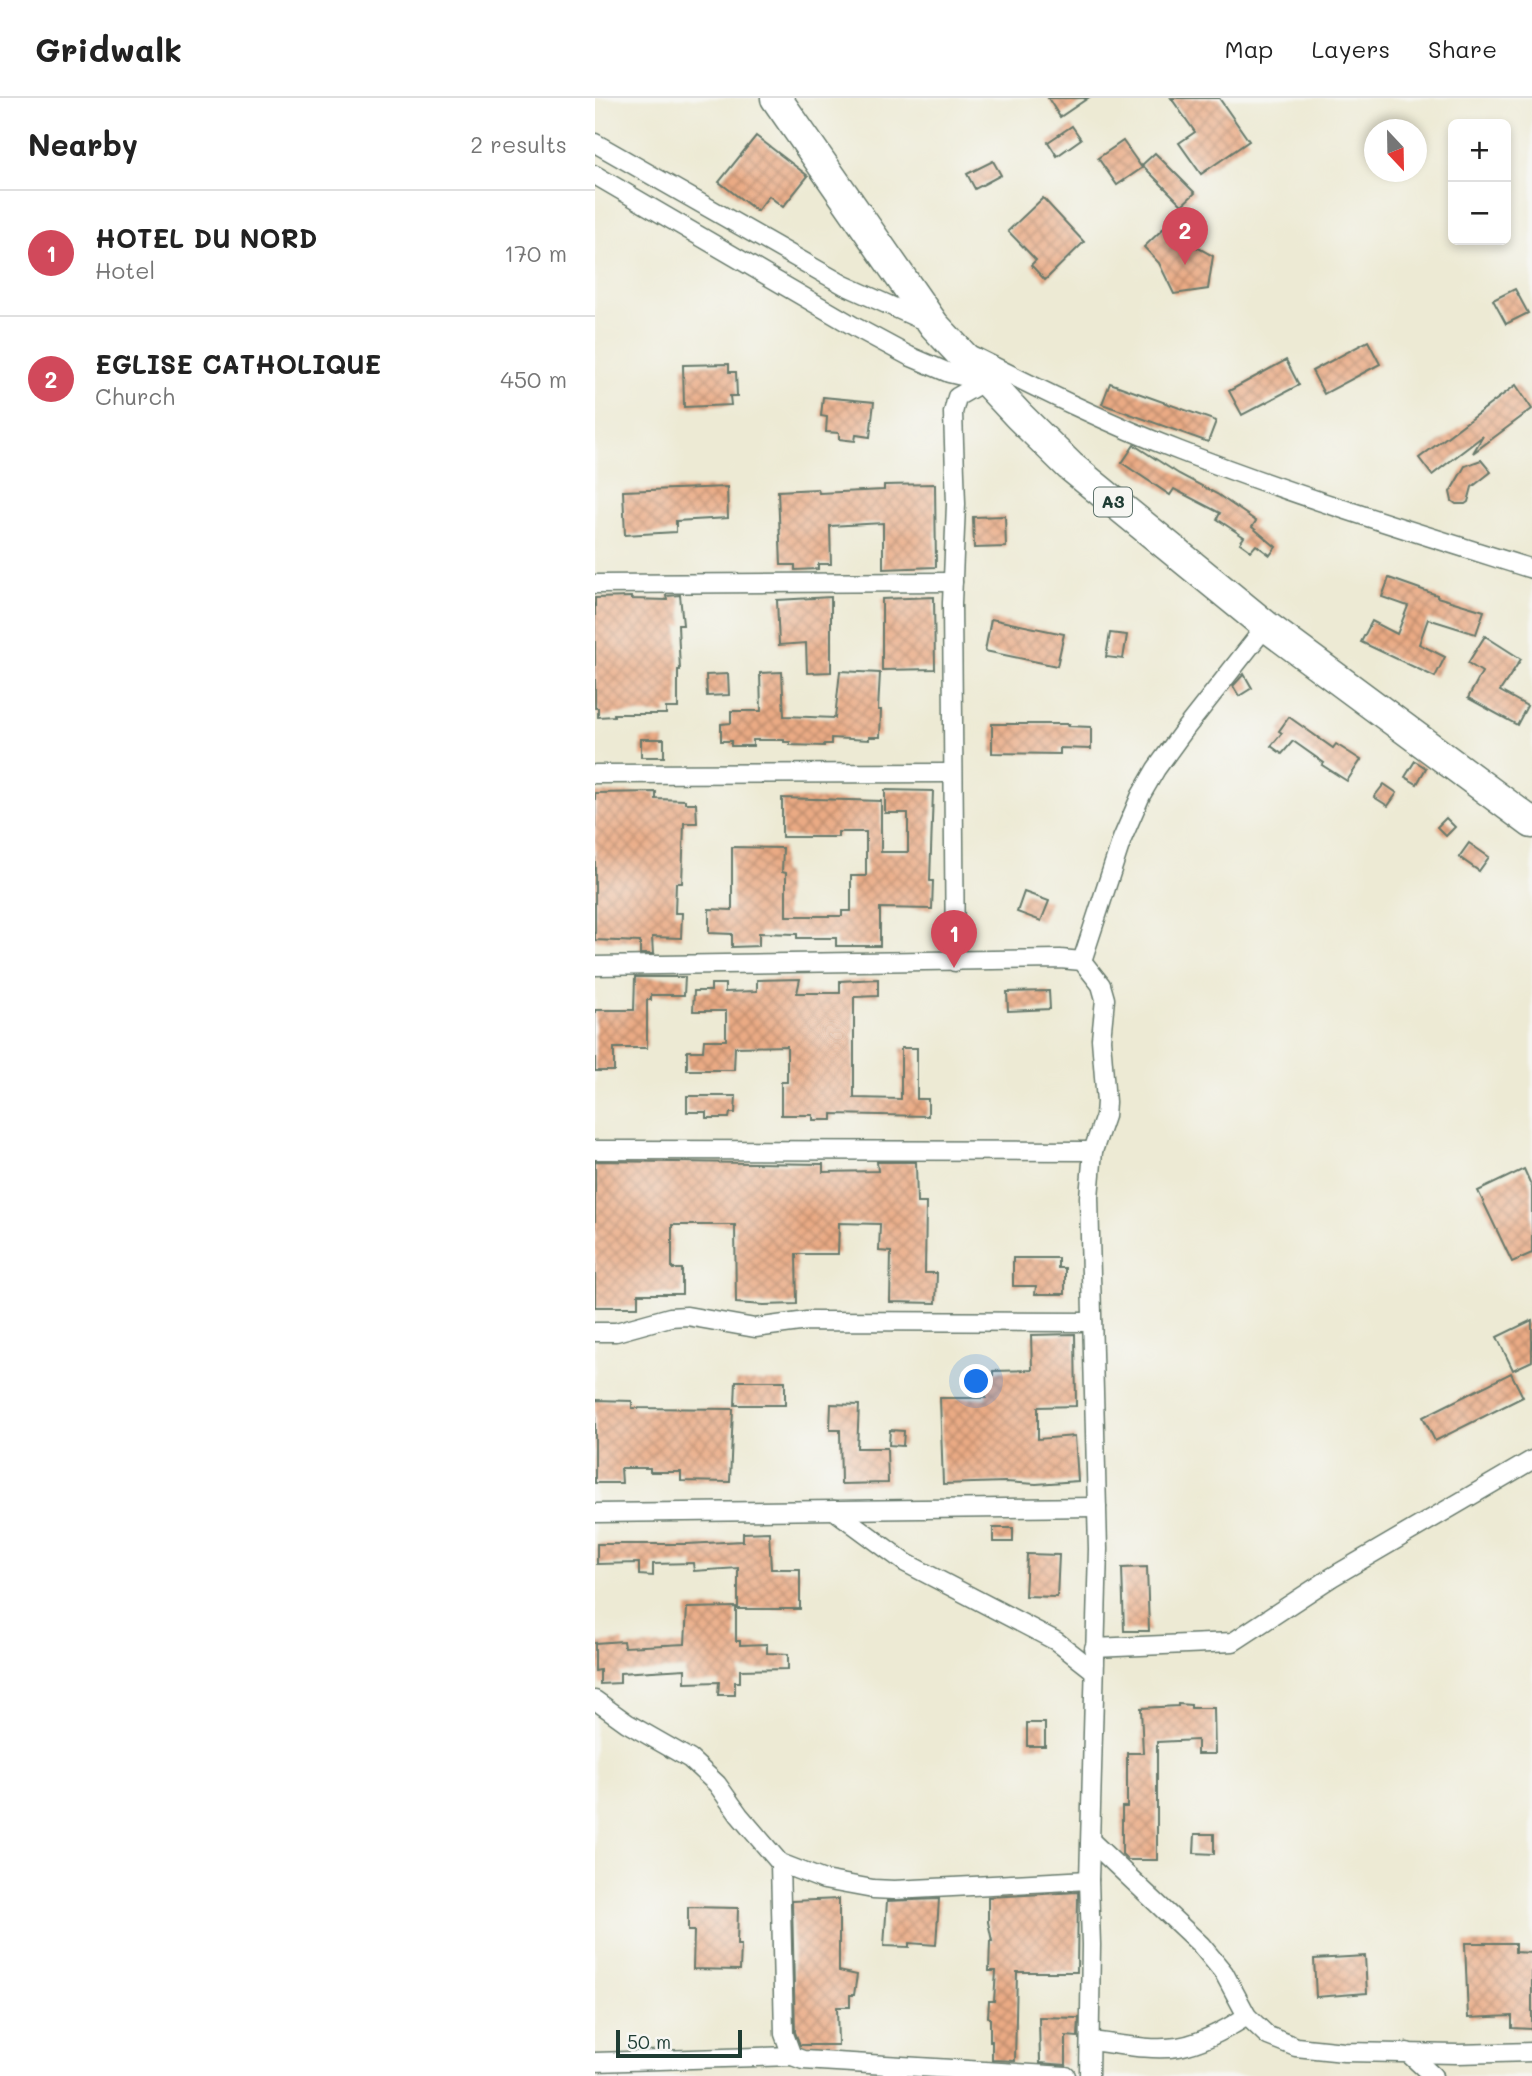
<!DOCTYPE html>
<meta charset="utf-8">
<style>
body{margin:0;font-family:Mali,sans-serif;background:#f6f6f6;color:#222}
.controls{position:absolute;right:21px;top:21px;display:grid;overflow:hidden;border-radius:10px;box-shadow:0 4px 10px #0003}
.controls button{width:63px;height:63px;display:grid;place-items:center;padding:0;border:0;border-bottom:2px solid #e0e0e0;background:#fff;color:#222;font:35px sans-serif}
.compass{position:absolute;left:769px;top:21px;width:63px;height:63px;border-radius:50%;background:#fff;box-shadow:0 4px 10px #0003;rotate:158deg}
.scale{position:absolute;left:21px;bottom:18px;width:126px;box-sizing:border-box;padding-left:7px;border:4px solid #1f3d34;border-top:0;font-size:19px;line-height:24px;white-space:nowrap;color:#1f3d34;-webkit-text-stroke:5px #f6f6f2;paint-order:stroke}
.you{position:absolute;left:382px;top:1284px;width:24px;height:24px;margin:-18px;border:5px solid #fff;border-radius:50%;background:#1a73e8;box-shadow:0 0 0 10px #1a73e833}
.badge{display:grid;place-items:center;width:46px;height:46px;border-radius:50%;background:#d1495b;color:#fff;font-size:23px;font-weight:700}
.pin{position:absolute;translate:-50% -58px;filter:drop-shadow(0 2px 4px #0008)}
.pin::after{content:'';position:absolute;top:37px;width:24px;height:21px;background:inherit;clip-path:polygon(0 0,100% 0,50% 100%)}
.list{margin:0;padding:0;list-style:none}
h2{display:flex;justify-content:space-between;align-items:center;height:91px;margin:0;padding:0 28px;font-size:30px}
h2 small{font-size:23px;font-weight:400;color:#767676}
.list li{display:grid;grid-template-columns:46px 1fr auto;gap:21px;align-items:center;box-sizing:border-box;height:126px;padding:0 28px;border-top:2px solid #e0e0e0}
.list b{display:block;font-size:26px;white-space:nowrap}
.list p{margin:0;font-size:23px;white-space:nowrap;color:#767676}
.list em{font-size:23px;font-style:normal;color:#767676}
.map{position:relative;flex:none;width:937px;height:1978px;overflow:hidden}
header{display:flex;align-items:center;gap:42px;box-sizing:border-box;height:98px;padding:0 35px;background:#fff;border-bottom:2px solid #e0e0e0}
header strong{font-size:33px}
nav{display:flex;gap:38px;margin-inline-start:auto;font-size:24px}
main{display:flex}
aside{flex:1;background:#fff}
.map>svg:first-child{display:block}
.building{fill:url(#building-cross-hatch)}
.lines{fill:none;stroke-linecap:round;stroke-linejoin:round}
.minor-casing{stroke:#677a6c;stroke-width:21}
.trunk-casing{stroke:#677a6c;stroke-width:33}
.minor{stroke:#fff;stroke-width:18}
.trunk{stroke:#fff;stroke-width:30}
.labels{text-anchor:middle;stroke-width:5;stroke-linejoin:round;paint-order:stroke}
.shield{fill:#f6f6f2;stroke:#60746d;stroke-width:2}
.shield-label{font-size:18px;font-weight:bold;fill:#1f3d34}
</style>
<header>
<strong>Gridwalk</strong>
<nav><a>Map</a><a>Layers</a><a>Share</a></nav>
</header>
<main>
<aside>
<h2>Nearby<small>2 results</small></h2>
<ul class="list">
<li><span class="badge">1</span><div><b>HOTEL DU NORD</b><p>Hotel</p></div><em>170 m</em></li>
<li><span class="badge">2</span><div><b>EGLISE CATHOLIQUE</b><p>Church</p></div><em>450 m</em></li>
</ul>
</aside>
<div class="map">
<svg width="937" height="1978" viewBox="0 0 937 1978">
<defs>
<pattern id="building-cross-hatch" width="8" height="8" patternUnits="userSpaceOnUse" patternTransform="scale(1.75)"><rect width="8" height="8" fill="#eaaa84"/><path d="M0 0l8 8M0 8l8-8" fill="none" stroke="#bd8c6d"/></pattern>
</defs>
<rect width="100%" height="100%" fill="#f6f6f2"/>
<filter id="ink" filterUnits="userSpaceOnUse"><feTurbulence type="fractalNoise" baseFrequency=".0143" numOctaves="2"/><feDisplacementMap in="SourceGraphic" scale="14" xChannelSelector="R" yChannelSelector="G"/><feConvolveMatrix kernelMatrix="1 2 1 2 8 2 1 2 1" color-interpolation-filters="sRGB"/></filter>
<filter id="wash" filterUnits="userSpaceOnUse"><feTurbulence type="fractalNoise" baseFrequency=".00686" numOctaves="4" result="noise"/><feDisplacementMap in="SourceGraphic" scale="28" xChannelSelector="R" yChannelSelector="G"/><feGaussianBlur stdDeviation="1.57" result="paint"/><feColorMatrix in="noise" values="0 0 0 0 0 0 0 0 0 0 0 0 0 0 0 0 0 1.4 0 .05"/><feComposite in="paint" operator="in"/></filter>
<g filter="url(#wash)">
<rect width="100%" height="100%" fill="#edead4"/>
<g id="blocks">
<!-- building -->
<g class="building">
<polygon points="453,0 493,0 465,19"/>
<polygon points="576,0 624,0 654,43 606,76 584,45 600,34"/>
<polygon points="477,28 486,41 462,58 453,44"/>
<polygon points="161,38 213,78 188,109 174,98 162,113 124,84"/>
<polygon points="528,43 547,70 522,87 503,60"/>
<polygon points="560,55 600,95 587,107 547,67"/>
<polygon points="398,63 406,77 380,91 372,76"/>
<polygon points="448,100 489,144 450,182 436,167 441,162 413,133"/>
<polygon points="573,126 589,142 618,158 613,191 579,196 564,165 549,149"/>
<polygon points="920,191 933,215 911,226 898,202"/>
<polygon points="773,243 785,266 729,296 717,273"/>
<polygon points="691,262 704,287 647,317 634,293"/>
<polygon points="134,266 134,274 141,274 142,298 135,298 136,307 89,309 88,267"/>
<polygon points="515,285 621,323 613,344 507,306"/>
<polygon points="921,287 937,311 878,355 888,338 837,377 824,360"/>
<polygon points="228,299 279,304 275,339 261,337 260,343 244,341 244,335 231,334 232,319 226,318"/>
<polygon points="539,347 584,376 622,396 661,423 657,429 681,449 675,457 661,447 656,453 645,445 649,439 622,421 625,415 579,391 575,397 527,365"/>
<polygon points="886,362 896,374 877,389 873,404 870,406 861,406 857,403 855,394 870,368"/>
<polygon points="340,386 341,469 288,471 288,425 235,428 236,466 223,466 223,471 200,472 200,467 186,467 183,393 223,391 224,395 289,392 289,387"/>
<polygon points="132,389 133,420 81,423 81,434 30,437 28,393"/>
<polygon points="410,418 411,449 379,450 378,419"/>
<polygon points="794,480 842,497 842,499 889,513 881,536 833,521 824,546 850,559 840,579 766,544 777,523 802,536 813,508 787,499"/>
<polygon points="85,497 88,527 83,527 85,572 83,572 83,610 71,610 71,616 19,616 19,618 3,619 3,610 0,610 0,500 36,499 36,501 72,502 71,498"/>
<polygon points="236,499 236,574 212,575 211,545 184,547 182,502"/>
<polygon points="339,499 340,571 287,572 287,501"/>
<polygon points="396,521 469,536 462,568 390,553"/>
<polygon points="515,535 532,537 528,561 511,559"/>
<polygon points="890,538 926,561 905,593 932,608 922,627 873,600 887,574 873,565"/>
<polygon points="245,573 285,575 283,612 286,612 285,639 274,639 274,642 236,640 236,646 229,646 229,648 195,647 195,644 189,644 189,642 158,642 158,648 136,648 136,643 126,643 126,626 136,625 136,613 166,613 165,575 187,574 189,618 240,620"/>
<polygon points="133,576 134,597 112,598 111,577"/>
<polygon points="649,576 657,590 644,598 638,588"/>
<polygon points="694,619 738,650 741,646 766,662 752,683 727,667 729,665 698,643 687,656 676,648 687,635 684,633"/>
<polygon points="397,626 474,626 473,628 496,629 496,651 465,650 465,656 397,655"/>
<rect x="46" y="641" width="23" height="18"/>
<polygon points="820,663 831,670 822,686 810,679"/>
<polygon points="789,686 802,695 793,708 779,699"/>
<polygon points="290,692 338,693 335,783 338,783 337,811 285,810 285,848 241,848 241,840 202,840 202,836 164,835 164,848 137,849 137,836 114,835 114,811 137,812 137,749 188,750 187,774 191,775 191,818 247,818 247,813 256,813 256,778 271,778 271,734 243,734 243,739 187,739 187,700 286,703 286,754 313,754 313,715 290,715"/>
<polygon points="61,694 61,701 90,702 90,705 101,705 102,725 89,725 87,785 81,785 80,815 87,815 86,840 57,839 58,856 45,856 45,844 0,842 0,695"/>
<polygon points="851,720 860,729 851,738 842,729"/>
<polygon points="874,745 894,759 884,773 864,759"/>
<polygon points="429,794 454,803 446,823 422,814"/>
<polygon points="40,879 90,879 89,897 56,897 56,902 52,902 52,950 19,950 19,973 0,973 0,912 39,912"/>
<polygon points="205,881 202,895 245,895 245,883 283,881 283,898 259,899 259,1000 306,1001 306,950 322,950 322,1001 333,1001 333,1018 237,1016 237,1022 218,1022 218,1017 186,1017 186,984 192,984 192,948 140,949 139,972 92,972 92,953 108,953 109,942 131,942 131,913 98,913 99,893 116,893 116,886 130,886 130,894 162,893 162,882"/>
<polygon points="454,893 455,911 413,913 412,894"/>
<polygon points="92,998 141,998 140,1015 135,1015 134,1020 111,1020 111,1014 92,1014"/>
<polygon points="0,1063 228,1066 228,1074 283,1073 282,1064 321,1064 322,1105 331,1105 330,1175 342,1175 341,1205 295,1204 296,1154 284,1153 285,1126 244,1125 243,1156 201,1156 202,1206 169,1207 141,1205 140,1127 77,1127 77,1171 87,1171 87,1196 43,1196 43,1209 0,1209"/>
<polygon points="929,1071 937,1089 937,1155 917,1164 883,1093"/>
<polygon points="418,1160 463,1160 463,1170 470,1170 470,1196 440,1196 441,1188 418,1188"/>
<polygon points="937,1222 937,1263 918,1272 902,1239"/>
<polygon points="480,1236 481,1308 443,1309 443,1341 480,1338 483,1383 441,1386 410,1384 348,1386 345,1300 391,1300 390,1277 398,1277 398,1273 437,1272 436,1237"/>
<polygon points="916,1275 928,1299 840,1343 828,1319"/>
<polygon points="141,1283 190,1283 190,1307 140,1307"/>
<polygon points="0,1302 37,1303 37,1310 138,1311 135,1384 86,1383 86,1374 55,1374 55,1370 26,1370 27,1385 0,1385"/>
<polygon points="236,1306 264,1307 262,1350 292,1350 293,1385 246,1386 245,1332 235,1332"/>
<polygon points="295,1332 309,1333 308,1348 294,1347"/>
<rect x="398" y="1430" width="20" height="14"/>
<polygon points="174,1434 176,1471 205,1471 205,1511 143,1511 143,1470 99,1473 98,1465 58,1466 58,1478 44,1477 44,1465 2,1466 2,1446 92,1446 148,1443 148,1435"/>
<polygon points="432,1456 464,1457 462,1499 430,1498"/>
<polygon points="552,1469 554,1533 529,1533 527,1470"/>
<polygon points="141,1509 141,1543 145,1543 145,1547 172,1546 172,1555 193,1556 193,1571 145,1572 145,1584 140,1584 140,1597 123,1597 124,1584 90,1585 90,1571 25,1575 25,1585 5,1586 5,1572 0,1573 0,1545 28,1543 29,1549 90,1546 92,1510"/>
<polygon points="583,1606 596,1607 596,1610 619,1610 620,1656 602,1656 602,1642 562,1644 562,1762 533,1762 527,1756 527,1709 532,1709 532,1655 548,1655 546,1610 583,1608"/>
<rect x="432" y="1625" width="18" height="23"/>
<polygon points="600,1736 619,1736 619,1756 599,1755"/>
<polygon points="483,1794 482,1874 422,1874 420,1963 397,1962 397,1943 395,1943 395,1920 393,1919 394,1903 399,1903 401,1873 394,1873 395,1843 397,1843 393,1824 393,1799"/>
<polygon points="244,1801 244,1873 262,1877 259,1897 255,1897 255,1909 242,1909 243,1947 205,1947 200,1934 197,1803"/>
<polygon points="344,1801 341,1847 314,1845 314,1849 289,1848 292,1803"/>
<polygon points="93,1809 143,1810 142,1847 146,1847 145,1872 98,1871 99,1833 93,1833"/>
<polygon points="870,1845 920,1845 920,1854 937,1855 937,1931 917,1930 917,1918 873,1920"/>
<polygon points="770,1858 772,1895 721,1899 719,1861"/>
<polygon points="444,1919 484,1920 483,1939 471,1938 471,1967 445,1965"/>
</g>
</g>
</g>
<g filter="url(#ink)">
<use href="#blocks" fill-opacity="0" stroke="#677a6c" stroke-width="2"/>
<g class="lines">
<!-- minor casing -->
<g class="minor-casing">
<g id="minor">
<polyline points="0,45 249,187 336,226"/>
<polyline points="0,77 262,230 314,258 354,275 388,283"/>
<path d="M 378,258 C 446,292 514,326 585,353 C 701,398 819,434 937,471"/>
<polyline points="0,486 358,484"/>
<polyline points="0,676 357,675"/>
<polyline points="487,863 527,741 546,697 561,671 590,631 671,528"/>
<polyline points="360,864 357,505 361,406 358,315 362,299 390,283"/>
<polyline points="0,868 465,861 487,863 506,887 510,901 506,941 511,1004 510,1018 498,1053 494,1099 503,1451 494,1782 496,1847 494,1978"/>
<polyline points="0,1052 498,1053"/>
<polyline points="0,1234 21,1234 75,1219 92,1218 160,1230 212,1223 497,1224"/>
<polyline points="239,1412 311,1465 461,1543 498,1572"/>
<polyline points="0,1415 502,1409"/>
<polyline points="499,1550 638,1544 737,1479 937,1362"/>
<polyline points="0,1602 32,1625 95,1661 122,1686 144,1717 185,1765 229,1782 278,1791 299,1792 494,1782"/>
<polyline points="496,1743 606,1847 629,1875 652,1918 673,1938 701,1949 749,1954 863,1956 937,1954"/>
<polyline points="185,1765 189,1936 197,1958 208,1962 471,1978"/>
<path d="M 495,1943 C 523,1946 555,1953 583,1949 C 608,1945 632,1931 652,1918"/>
<polyline points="812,1954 838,1978"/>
<polyline points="0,1964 197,1958"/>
</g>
</g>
<!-- trunk casing -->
<g class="trunk-casing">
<polyline id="trunk" points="181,0 339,227 424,318 475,368 671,528 937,725"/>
</g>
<!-- minor -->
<use href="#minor" class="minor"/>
<!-- trunk -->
<use href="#trunk" class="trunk"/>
</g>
</g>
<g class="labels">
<!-- shield labels -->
<rect class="shield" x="499" y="389.5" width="38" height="29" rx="5"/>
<g class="shield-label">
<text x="518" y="410">A3</text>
</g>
</g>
</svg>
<div class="controls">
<button>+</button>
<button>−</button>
</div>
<svg class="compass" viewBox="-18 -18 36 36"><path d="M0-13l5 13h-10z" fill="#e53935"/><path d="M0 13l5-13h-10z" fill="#767676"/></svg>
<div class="scale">50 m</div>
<div class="you"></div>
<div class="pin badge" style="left:359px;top:870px">1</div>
<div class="pin badge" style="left:590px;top:167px">2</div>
</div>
</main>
